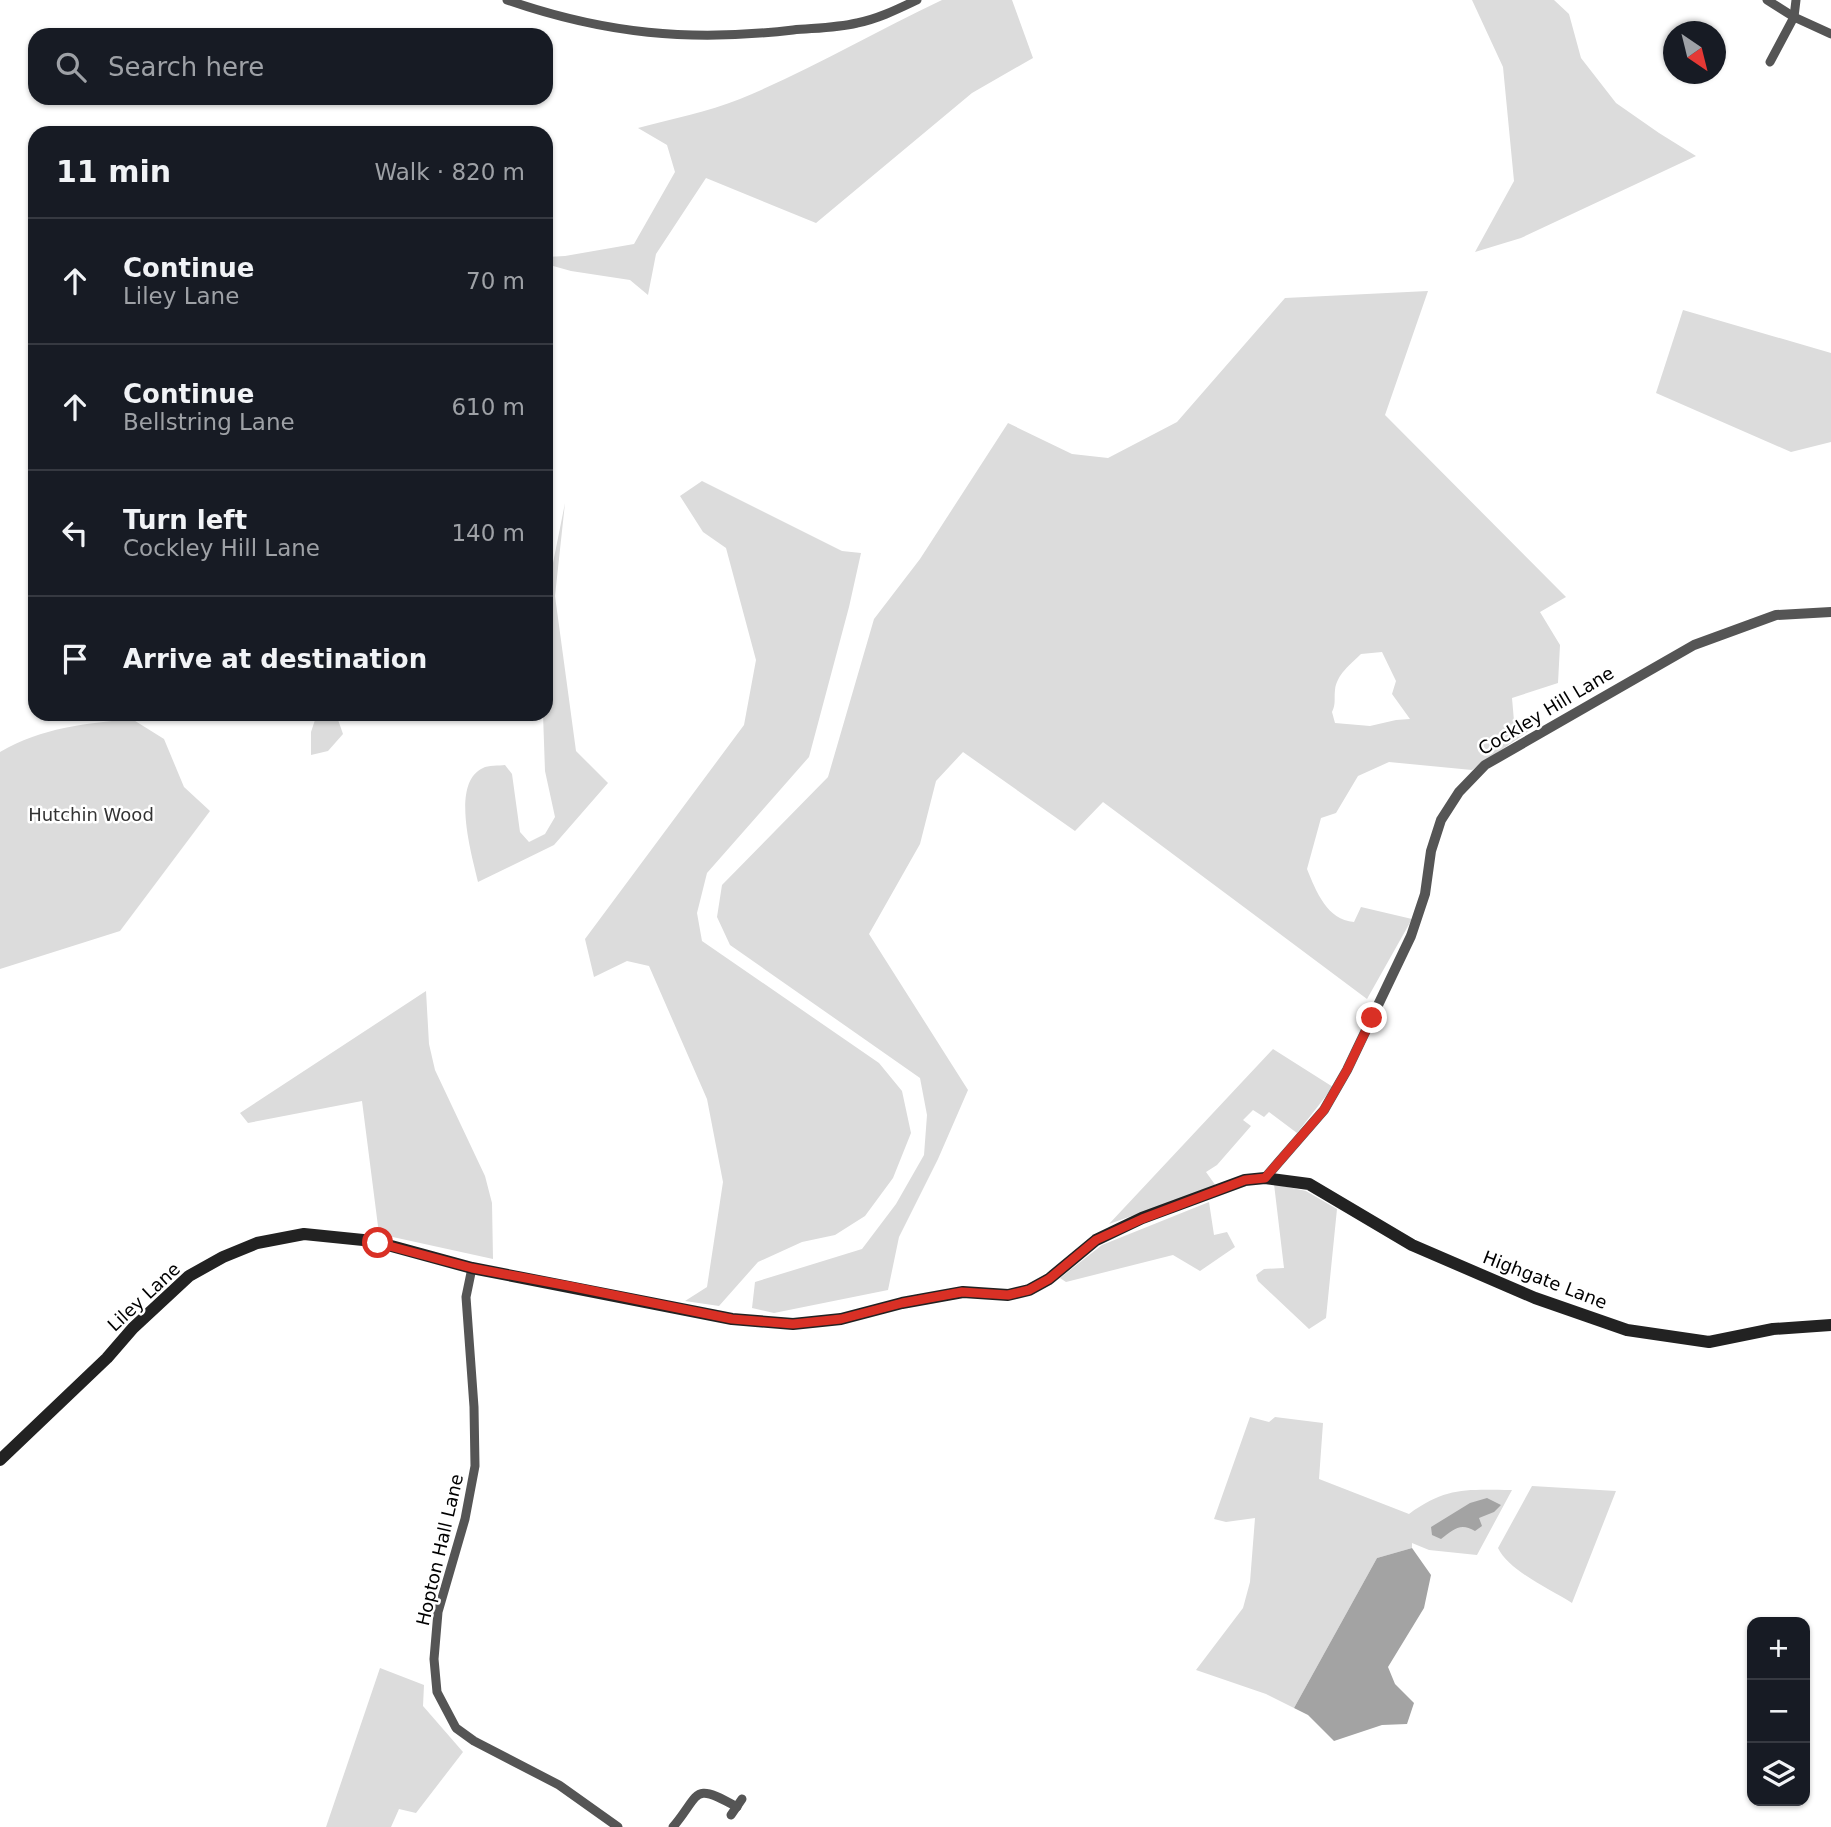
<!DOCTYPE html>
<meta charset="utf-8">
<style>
body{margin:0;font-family:"DejaVu Sans",sans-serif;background:#242831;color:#f1f3f6}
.controls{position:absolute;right:21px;bottom:21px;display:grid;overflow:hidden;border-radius:14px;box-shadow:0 2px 5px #0004}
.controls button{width:63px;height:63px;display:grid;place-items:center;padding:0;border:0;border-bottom:2px solid #363941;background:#171b24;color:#f1f3f6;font:35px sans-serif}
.compass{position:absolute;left:1663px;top:21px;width:63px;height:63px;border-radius:50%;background:#171b24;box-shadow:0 2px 5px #0004;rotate:145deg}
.stop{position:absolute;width:21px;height:21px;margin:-16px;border:5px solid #d93025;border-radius:50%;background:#fff}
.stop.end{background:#d93025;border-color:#fff;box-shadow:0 2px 7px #0008}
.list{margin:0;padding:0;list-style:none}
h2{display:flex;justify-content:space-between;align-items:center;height:91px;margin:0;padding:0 28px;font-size:30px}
h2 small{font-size:23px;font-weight:400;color:#9ea1a6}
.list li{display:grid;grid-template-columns:46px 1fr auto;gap:21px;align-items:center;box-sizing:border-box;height:126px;padding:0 28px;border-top:2px solid #363941}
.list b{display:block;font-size:26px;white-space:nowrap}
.list p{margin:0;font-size:23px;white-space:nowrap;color:#9ea1a6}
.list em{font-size:23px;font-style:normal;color:#9ea1a6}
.icon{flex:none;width:38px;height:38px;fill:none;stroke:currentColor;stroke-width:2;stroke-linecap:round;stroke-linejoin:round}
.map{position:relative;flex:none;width:1831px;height:1827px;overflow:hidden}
.search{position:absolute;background:#171b24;box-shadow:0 2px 5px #0004;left:28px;top:28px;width:525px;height:77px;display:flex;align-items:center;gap:18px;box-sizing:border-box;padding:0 24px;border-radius:21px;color:#9ea1a6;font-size:26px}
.panel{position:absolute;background:#171b24;box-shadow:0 2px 5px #0004;left:28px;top:126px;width:525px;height:595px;border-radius:21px}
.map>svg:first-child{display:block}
.green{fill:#dcdcdc;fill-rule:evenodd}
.water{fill:#a3a3a3}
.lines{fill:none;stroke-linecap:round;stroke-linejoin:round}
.minor{stroke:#555;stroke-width:9}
.tertiary{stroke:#555;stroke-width:10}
.secondary{stroke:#222;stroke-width:12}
.route{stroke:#d93025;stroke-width:9}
.labels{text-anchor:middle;stroke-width:5;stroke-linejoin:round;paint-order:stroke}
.street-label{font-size:18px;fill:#000;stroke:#fff}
.park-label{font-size:18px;fill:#333;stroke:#fff}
</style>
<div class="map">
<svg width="1831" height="1827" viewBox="0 0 1831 1827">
<rect width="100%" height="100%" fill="#fff"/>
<!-- green -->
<g class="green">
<path d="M 942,0 L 1012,0 L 1033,58 L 972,93 L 816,223 L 706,178 L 656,254 L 648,295 L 630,280 L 571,271 L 546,264 L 546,257 L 565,256 L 634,244 L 675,172 L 667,145 L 638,128 C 671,119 708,112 740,99 C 810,70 874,32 942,0 Z"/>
<polygon points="1472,0 1554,0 1569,14 1581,58 1616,103 1659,133 1696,156 1521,238 1475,252 1514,181 1503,67"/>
<path d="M 1428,291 L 1385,415 L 1566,597 L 1540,612 L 1560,645 L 1558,683 L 1512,698 L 1514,721 L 1542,722 L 1472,770 L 1389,762 L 1358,776 L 1336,813 L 1321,818 L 1307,869 C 1316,891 1327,920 1354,922 L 1361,907 L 1412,919 L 1367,999 L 1103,802 L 1075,831 L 963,752 L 936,781 L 920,844 L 869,934 L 968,1090 L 938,1159 L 899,1237 L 888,1290 L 774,1313 L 752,1308 L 755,1282 L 862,1249 L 896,1204 L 924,1155 L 927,1115 L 920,1078 L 730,945 L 717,917 L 722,885 L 828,777 L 874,619 L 920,559 L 1008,423 L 1072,454 L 1108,458 L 1177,422 L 1285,298 ZM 1382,652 L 1396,681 L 1392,694 L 1410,719 L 1396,720 L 1370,726 L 1335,723 L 1332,712 C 1336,704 1334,700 1335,690 C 1337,674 1350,665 1361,654 Z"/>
<polygon points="1683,310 1831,353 1831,442 1791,452 1656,393"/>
<polygon points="702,481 842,551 861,553 849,607 809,757 707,873 697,913 702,941 879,1063 902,1091 911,1133 893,1178 865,1216 835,1235 802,1242 758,1262 719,1306 685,1301 707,1287 723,1182 707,1099 649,966 627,961 594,977 585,939 744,725 756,660 726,548 703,532 680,496"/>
<path d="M 565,503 L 555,596 L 576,751 L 608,783 L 554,845 L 478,882 C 472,855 450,783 483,768 C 488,765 499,766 505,765 L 512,774 L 520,832 L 529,842 L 545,834 L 555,817 L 545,771 L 543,714 L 546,714 L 546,598 Z"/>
<polygon points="317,714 336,714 343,734 328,751 311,755 311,732"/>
<path d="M 132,719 L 164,739 L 184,787 L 210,811 L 120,931 L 0,969 L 0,752 C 44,727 83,724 132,719 Z"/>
<polygon points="426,991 429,1044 435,1070 485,1176 492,1203 493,1259 379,1234 362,1101 248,1123 240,1113"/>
<polygon points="1273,1049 1333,1087 1297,1133 1269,1112 1264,1117 1253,1110 1243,1120 1251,1126 1217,1165 1206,1172 1216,1186 1109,1224"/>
<polygon points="1274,1184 1306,1191 1337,1209 1326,1318 1309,1329 1258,1281 1256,1275 1264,1269 1284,1268"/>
<polygon points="1209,1202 1214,1235 1227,1232 1235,1247 1200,1271 1173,1255 1066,1282 1060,1278 1102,1245"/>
<path d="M 1250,1417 L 1269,1422 L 1275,1417 L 1323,1423 L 1319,1479 L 1409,1514 C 1447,1486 1468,1490 1512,1490 L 1477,1555 L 1429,1550 L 1412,1543 L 1412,1548 L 1377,1558 L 1294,1708 L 1266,1694 L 1196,1670 L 1243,1608 L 1250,1582 L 1255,1518 L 1226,1522 L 1214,1519 Z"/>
<path d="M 1532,1486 L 1616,1491 L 1572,1603 C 1550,1589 1509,1571 1498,1548 Z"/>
<polygon points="380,1668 424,1685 423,1706 463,1752 416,1813 399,1809 391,1827 326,1827"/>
</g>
<!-- water -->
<g class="water">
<path d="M 1487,1498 L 1501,1505 L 1494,1512 L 1479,1518 L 1482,1526 L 1475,1531 C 1460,1522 1453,1530 1441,1539 L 1432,1535 L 1431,1527 L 1470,1503 Z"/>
<polygon points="1412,1548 1431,1575 1424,1608 1388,1667 1395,1684 1414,1703 1407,1724 1382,1725 1334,1741 1308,1715 1294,1708 1377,1558"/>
</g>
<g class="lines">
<!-- minor -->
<g class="minor">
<path d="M 507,0 C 605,34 690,42 793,30 C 814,28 836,28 857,23 C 878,19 898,9 917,0"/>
<polyline points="1767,0 1794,17 1831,34"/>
<polyline points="1770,62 1794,17 1796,0"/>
<polyline points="472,1268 466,1297 474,1407 475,1466 465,1519 438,1612 434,1659 437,1692 456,1728 474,1741 559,1785 618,1827"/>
<polyline points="731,1815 742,1799"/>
<path d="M 673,1827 C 701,1794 691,1781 737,1807"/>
</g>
<!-- tertiary -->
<polyline class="tertiary" points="1265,1178 1324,1110 1347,1070 1411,936 1425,894 1431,851 1441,820 1459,792 1485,765 1694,645 1776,615 1831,612"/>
<!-- secondary -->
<polyline class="secondary" points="0,1460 107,1358 133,1328 189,1276 223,1257 257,1243 304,1234 373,1241 472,1268 732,1319 793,1324 841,1319 902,1303 963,1292 1008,1295 1029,1290 1049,1279 1096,1240 1142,1218 1245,1180 1265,1178 1309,1184 1412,1245 1535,1298 1627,1330 1709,1342 1773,1329 1831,1325"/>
</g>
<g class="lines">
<!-- route -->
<polyline class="route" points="378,1243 472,1268 569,1286 732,1319 793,1324 841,1319 902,1303 962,1292 1008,1295 1029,1290 1049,1279 1096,1240 1142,1219 1245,1180 1265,1178 1324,1110 1347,1070 1372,1018"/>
</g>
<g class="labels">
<!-- street labels -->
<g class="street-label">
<text transform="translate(1546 711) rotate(-31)" y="6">Cockley Hill Lane</text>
<text transform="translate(1545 1280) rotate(21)" y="6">Highgate Lane</text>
<text transform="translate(144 1297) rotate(-43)" y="6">Liley Lane</text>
<text transform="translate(440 1550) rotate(-77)" y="6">Hopton Hall Lane</text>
</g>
<!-- park labels -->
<g class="park-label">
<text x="91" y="821">Hutchin Wood</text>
</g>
</g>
</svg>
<div class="controls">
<button>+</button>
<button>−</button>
<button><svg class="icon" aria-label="layers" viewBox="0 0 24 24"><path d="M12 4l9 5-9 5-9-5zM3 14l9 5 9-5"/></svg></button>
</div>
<svg class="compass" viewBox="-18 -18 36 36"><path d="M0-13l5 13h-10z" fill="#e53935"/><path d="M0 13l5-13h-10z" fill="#9ea1a6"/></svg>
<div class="stop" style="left:378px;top:1243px"></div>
<div class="stop end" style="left:1372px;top:1018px"></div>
<div class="search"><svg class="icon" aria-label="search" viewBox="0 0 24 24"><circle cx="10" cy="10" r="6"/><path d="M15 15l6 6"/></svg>Search here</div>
<section class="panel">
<h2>11 min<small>Walk · 820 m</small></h2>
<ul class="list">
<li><svg class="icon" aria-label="ahead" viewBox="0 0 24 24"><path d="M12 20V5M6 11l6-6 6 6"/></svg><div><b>Continue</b><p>Liley Lane</p></div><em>70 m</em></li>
<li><svg class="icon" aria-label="ahead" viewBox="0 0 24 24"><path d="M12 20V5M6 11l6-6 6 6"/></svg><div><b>Continue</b><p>Bellstring Lane</p></div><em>610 m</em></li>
<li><svg class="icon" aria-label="left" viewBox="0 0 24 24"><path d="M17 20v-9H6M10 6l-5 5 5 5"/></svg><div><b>Turn left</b><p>Cockley Hill Lane</p></div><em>140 m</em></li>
<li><svg class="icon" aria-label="arrive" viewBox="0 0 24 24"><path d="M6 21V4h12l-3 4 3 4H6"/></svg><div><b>Arrive at destination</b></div></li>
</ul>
</section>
</div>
